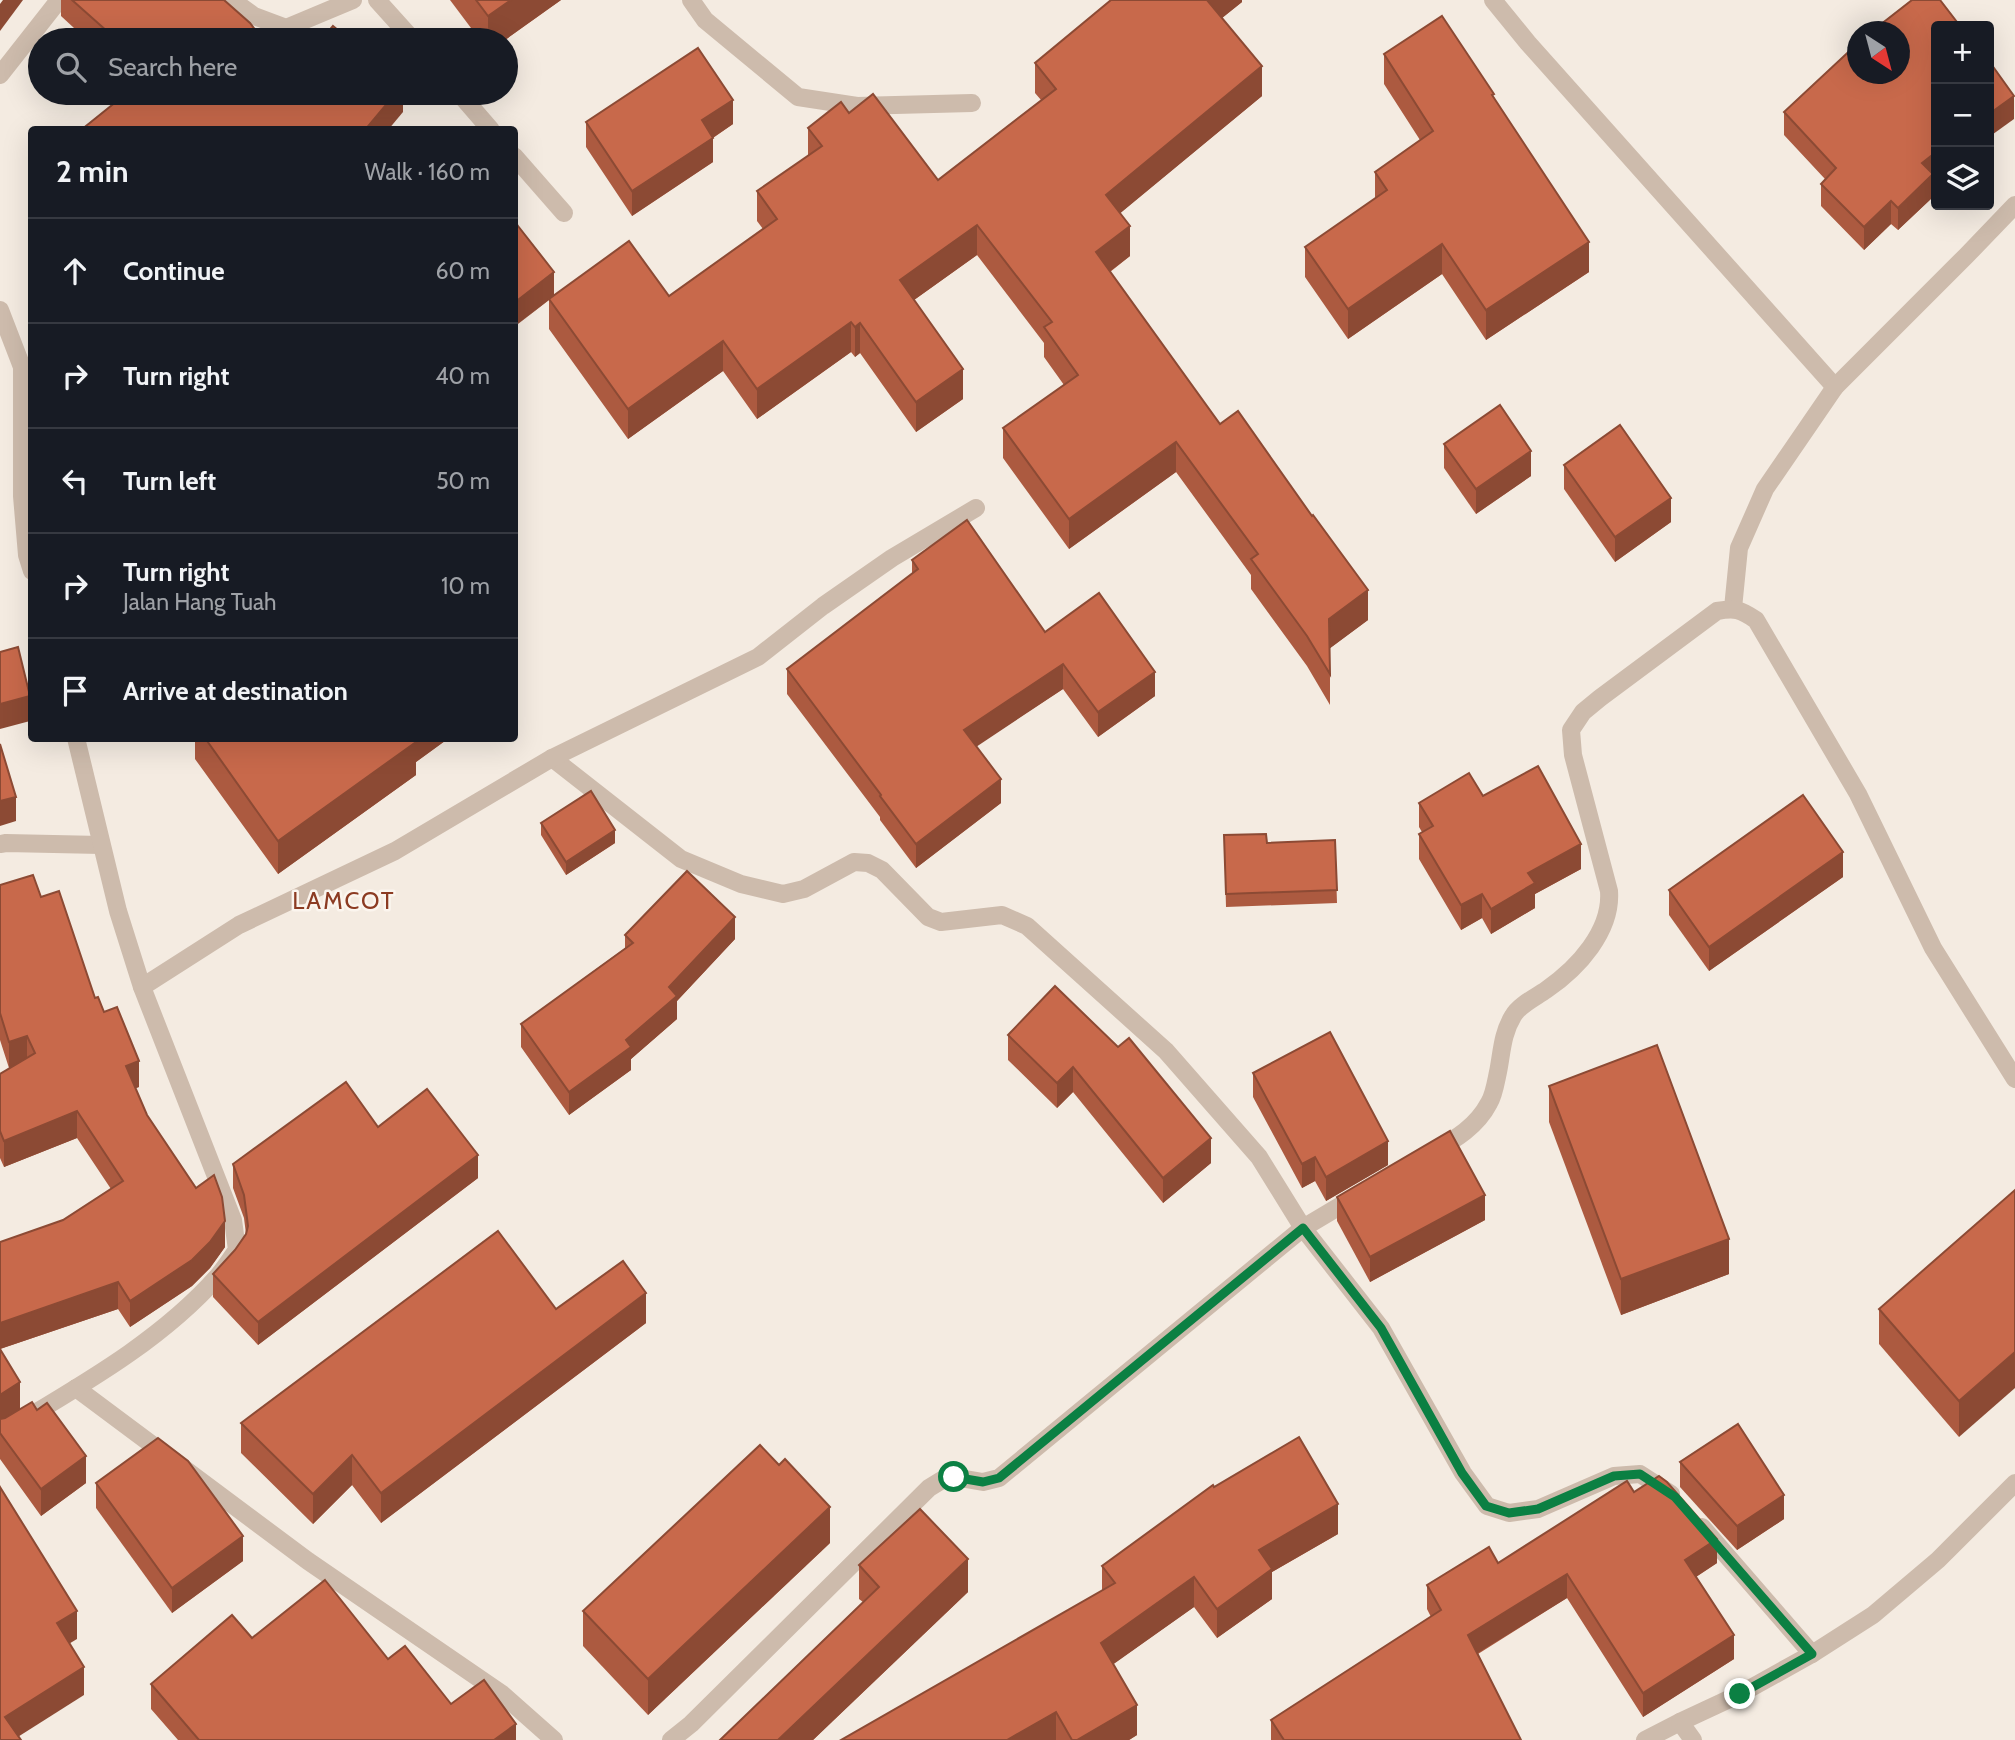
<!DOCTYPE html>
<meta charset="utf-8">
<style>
body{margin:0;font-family:Cabin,sans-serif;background:#20242c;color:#f1f3f6}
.controls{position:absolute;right:21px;top:21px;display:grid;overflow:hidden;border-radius:7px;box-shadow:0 7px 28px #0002}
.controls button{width:63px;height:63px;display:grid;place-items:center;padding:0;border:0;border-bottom:2px solid #363941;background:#171b24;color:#f1f3f6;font:35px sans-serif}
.compass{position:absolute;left:1847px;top:21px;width:63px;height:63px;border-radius:50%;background:#171b24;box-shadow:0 7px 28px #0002;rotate:144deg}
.stop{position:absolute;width:21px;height:21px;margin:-16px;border:5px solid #0b8043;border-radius:50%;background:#fff}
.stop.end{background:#0b8043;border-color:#fff;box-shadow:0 2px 7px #0008}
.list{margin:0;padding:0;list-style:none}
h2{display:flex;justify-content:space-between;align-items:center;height:91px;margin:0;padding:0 28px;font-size:30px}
h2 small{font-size:23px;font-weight:400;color:#9ea1a6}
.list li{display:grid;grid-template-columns:46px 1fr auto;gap:21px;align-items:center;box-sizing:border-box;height:105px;padding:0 28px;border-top:2px solid #363941}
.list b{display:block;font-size:26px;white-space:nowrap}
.list p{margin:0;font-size:23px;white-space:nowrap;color:#9ea1a6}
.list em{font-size:23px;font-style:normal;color:#9ea1a6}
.icon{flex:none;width:38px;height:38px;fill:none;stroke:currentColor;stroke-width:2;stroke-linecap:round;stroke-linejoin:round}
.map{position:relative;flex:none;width:2015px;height:1740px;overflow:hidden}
.search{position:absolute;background:#171b24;box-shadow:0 7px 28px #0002;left:28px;top:28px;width:490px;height:77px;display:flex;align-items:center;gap:18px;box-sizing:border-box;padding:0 24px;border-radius:38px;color:#9ea1a6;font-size:26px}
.panel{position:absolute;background:#171b24;box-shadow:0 7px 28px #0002;left:28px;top:126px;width:490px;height:616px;border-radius:7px}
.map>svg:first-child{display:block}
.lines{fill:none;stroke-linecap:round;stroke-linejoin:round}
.minor{stroke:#cdbbac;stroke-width:18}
.wall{fill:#ac5a40}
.shaded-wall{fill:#8c4a34}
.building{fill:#c8694b;stroke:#8c4a34;stroke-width:2}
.route{stroke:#0b8043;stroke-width:9}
.labels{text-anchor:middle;stroke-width:5;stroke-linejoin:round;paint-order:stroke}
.quarter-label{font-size:24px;letter-spacing:2px;fill:#8c3b22;stroke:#fbf5ee}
</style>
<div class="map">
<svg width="2015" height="1740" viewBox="0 0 2015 1740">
<rect width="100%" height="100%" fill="#f4ebe1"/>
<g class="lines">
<!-- minor -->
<g class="minor">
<polyline points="232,0 254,16 286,28 353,0"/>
<polyline points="377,0 413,40"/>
<polyline points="691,0 705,20 798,97 857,106 972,103"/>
<polyline points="1493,0 1528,43 1835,387"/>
<polyline points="0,75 59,0"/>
<polyline points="459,93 491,130"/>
<polyline points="514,156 564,213"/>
<polyline points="0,310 22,367 22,496 27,555 32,571"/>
<polyline points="1733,608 1739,548 1765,489 1835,387 1966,256 2015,205"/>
<polyline points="552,758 681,859 741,884 783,894 804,889 854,862 868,863 882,870 928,917 941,922 1002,915 1027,926 1166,1051 1259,1157 1303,1228 1381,1328 1463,1473 1487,1506 1509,1513 1538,1509 1614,1476 1640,1474 1671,1494"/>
<polyline points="0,844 6,843 101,845"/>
<polyline points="142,987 239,925 395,851 552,758 758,657 823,606 892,558 976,508"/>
<path d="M 1434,1151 C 1456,1139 1477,1126 1489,1103 C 1494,1095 1496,1081 1498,1072 C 1502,1052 1502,1034 1513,1016 C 1519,1005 1536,997 1546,990 C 1578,968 1612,931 1609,891 L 1573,755 L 1571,730 L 1583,712 L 1600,698 L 1717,611 C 1735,608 1740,609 1756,620 L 1858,794 L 1933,948 L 2015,1079"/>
<polyline points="76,1388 308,1561 502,1694 554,1740"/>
<path d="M 0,1434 C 76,1388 159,1343 218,1276 C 225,1268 231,1258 237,1250 L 233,1220 L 142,987 L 118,911 L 76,738"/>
<polyline points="1702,1527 1812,1654"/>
<polyline points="671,1740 691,1724 929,1488 942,1480 954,1477 983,1482 999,1478 1303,1228 1355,1197"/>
<polyline points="1645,1740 1680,1722"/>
<polyline points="1693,1740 1680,1722 1740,1694 1812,1654 1873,1615 1938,1560 2015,1483"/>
</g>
</g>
<!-- wall -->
<g class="wall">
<polygon points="61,0 224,0 263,40 87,40 61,16"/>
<polygon points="450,0 561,0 505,40 480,40"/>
<polygon points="1242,0 1242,2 1222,18 1262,96 1120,213 1130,256 1110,272 1220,424 1368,620 1330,648 1330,705 1307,666 1251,589 1251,575 1176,472 1069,549 1003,458 1003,428 1064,385 1044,357 1044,343 977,255 914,300 963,399 916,432 860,353 855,357 851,352 757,419 723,371 628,439 549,329 549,300 514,327 554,295 669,296 763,229 757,221 757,191 808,156 808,128 849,113 938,180 1041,100 1035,93 1035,63"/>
<polygon points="1384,54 1494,97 1589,272 1486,340 1442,274 1348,339 1305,277 1305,247 1375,199 1375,172 1420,140 1384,84"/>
<polygon points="1784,112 1933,177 1933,197 1898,230 1891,224 1864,250 1821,206 1821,184 1825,179 1784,135"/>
<polygon points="586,122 733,124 713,138 713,162 632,216 586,147"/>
<polygon points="1444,444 1531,476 1476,514 1444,468"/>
<polygon points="1564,465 1671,522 1615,562 1564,489"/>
<polygon points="912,560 1045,632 1155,696 1098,737 1063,689 976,746 1001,803 916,868 880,820 880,817 787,694 787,669 912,575"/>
<polygon points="195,738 449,738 416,762 416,775 278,874 195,759"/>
<polygon points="1483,796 1581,869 1535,894 1535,908 1491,934 1482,918 1461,930 1419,859 1419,834 1422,832 1419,827 1419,803"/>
<polygon points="541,823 615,843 566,875 541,835"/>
<polygon points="1224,835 1267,843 1335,840 1337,903 1226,907"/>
<polygon points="1843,877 1709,971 1669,915 1669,890"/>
<polygon points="0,885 41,897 95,998 104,1012 139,1087 135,1088 147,1115 225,1247 210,1268 192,1286 130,1327 118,1309 0,1349 63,1220 111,1189 77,1138 4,1167 0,1158 0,1074 9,1068 0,1040"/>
<polygon points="625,935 735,939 677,1001 677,1019 631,1059 631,1070 569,1115 521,1047 521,1024 625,948"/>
<polygon points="1055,986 1211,1163 1163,1203 1073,1092 1057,1108 1008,1060 1008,1035"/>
<polygon points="1253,1073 1388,1165 1326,1201 1315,1181 1302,1188 1253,1097"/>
<polygon points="1549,1086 1729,1274 1621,1315 1549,1122"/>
<polygon points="378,1127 478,1178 258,1345 213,1297 213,1274 235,1250 246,1234 244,1218 233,1188 233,1164"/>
<polygon points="2015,1190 1959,1437 1879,1344 1879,1309"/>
<polygon points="1337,1197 1485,1220 1370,1282 1337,1221"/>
<polygon points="556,1309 646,1323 381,1523 352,1485 313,1524 241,1453 241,1423"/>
<polygon points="0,1349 20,1409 86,1483 41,1516 0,1459"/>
<polygon points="1680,1462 1784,1519 1737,1550 1680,1487"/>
<polygon points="96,1483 243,1561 172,1613 96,1508"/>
<polygon points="1214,1487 1338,1534 1272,1572 1272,1599 1217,1638 1194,1607 1113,1664 1137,1735 1129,1740 841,1740 1102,1591 1102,1566"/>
<polygon points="1634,1492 1717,1563 1696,1577 1734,1659 1643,1717 1567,1598 1478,1654 1521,1740 1271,1740 1271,1720 1431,1617 1427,1609 1427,1585 1498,1563"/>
<polygon points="830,1543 648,1715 583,1646 583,1611"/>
<polygon points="859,1565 968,1592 813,1740 720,1740 863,1602 859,1599"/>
<polygon points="252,1638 388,1659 451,1704 516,1740 178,1740 151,1709 151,1684"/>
</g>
<!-- shaded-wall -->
<g class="shaded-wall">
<polygon points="3,0 23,0 0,31 0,4"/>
<polygon points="511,0 561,0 505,40 488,40 488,16"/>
<polygon points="1207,0 1242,0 1242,2 1207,30"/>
<polygon points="1262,66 1262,96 1106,225 1106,195"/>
<polygon points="396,93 403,93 403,112 388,130 365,130"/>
<polygon points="2014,96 2014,119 1989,137 1989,114"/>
<polygon points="733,100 733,124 702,145 702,120"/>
<polygon points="713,138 713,162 632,216 632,191"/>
<polygon points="1936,152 1936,175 1933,177 1933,197 1898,230 1898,208 1922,163"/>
<polygon points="1891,201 1891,224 1864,250 1864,227"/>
<polygon points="977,225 977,255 900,310 900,280"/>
<polygon points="1130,226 1130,256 1096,282 1096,252"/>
<polygon points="1589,242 1589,272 1486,340 1486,310"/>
<polygon points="1442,244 1442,274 1348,339 1348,309"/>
<polygon points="554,272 554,296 514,327 514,303"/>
<polygon points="851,322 851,352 757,419 757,389"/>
<polygon points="860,323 860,353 855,357 855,327"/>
<polygon points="723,341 723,371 628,439 628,409"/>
<polygon points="963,369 963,399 916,432 916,402"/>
<polygon points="1176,442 1176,472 1069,549 1069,519"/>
<polygon points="1531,451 1531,476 1476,514 1476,489"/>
<polygon points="1671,498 1671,522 1615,562 1615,537"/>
<polygon points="1368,590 1368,620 1329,649 1329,619"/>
<polygon points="1063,664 1063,689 964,755 964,730"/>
<polygon points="1155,672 1155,696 1098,737 1098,712"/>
<polygon points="30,696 30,721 0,729 0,704"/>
<polygon points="409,738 449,738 416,762 416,775 278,874 278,841"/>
<polygon points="1001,779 1001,803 916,868 916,844"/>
<polygon points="16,797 16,821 0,826 0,801"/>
<polygon points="615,830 615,843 566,875 566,862"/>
<polygon points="1581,844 1581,869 1535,894 1535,908 1491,934 1491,909 1528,873"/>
<polygon points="1843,852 1843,877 1709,971 1709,947"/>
<polygon points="1482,894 1482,918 1461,930 1461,905"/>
<polygon points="735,917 735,939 677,1001 677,1019 631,1059 631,1070 569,1115 569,1092 626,1040 669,987"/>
<polygon points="27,1036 27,1062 9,1068 9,1042"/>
<polygon points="139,1061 139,1087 126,1092 126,1066"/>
<polygon points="1073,1067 1073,1092 1057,1108 1057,1083"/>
<polygon points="77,1111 77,1138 4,1167 4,1141"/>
<polygon points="1211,1138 1211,1163 1163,1203 1163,1178"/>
<polygon points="1388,1141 1388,1165 1326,1201 1326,1177"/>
<polygon points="478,1155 478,1178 258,1345 258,1322"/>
<polygon points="1315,1157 1315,1181 1302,1188 1302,1164"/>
<polygon points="1485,1195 1485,1220 1370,1282 1370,1257"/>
<polygon points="225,1221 225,1247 210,1268 192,1286 130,1327 130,1301"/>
<polygon points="1729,1239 1729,1274 1621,1315 1621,1279"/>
<polygon points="118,1282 118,1309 0,1349 0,1323"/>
<polygon points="646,1293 646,1323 381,1523 381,1493"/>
<polygon points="2015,1352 2015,1388 1959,1437 1959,1401"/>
<polygon points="20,1382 20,1409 0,1422 0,1395"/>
<polygon points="352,1455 352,1485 313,1524 313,1494"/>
<polygon points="86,1456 86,1483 41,1516 41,1489"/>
<polygon points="1784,1495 1784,1519 1737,1550 1737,1526"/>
<polygon points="1338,1504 1338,1534 1272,1572 1272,1599 1217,1638 1217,1609 1259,1550"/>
<polygon points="830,1507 830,1543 648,1715 648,1679"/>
<polygon points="243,1536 243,1561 172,1613 172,1588"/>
<polygon points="1717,1539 1717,1563 1685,1584 1685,1560"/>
<polygon points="968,1559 968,1592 813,1740 778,1740"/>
<polygon points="1567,1574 1567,1598 1468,1659 1468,1635"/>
<polygon points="1194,1577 1194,1607 1101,1673 1101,1643"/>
<polygon points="77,1611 77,1639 57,1651 57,1623"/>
<polygon points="1734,1635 1734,1659 1643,1717 1643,1693"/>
<polygon points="84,1667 84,1695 13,1740 5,1717"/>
<polygon points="1137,1705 1137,1735 1129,1740 1077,1740"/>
<polygon points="1056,1712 1056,1740 1007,1740"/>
<polygon points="516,1724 516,1740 494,1740"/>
</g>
<!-- building -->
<g class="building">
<polygon points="72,0 224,0 250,23 263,40 117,40"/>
<polygon points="476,0 511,0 488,16"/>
<polygon points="1111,0 1207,0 1262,66 1106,195 1130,226 1096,252 1220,424 1238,411 1312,516 1313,515 1368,590 1329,619 1330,674 1307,636 1251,559 1258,554 1176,442 1069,519 1003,428 1078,375 1044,327 1052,322 977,225 900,280 963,369 916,402 860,323 855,327 851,322 757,389 723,341 628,409 549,299 629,241 669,296 777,219 757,191 822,146 808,128 841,102 849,113 873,94 938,180 1056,89 1035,63"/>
<polygon points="1912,0 1940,0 1960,26 1936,26 1936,152 1922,163 1933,174 1898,208 1891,201 1864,227 1821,184 1836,168 1784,112 1858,43 1858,74 1900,74 1900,32 1871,32"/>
<polygon points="1442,16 1494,94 1492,95 1589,242 1486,310 1442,244 1348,309 1305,247 1387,190 1375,172 1433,131 1384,54"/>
<polygon points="333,26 350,40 321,40"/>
<polygon points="698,48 733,100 702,120 713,138 632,191 586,122"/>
<polygon points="1989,61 2014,96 1989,114"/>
<polygon points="127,93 396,93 365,130 81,130"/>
<polygon points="518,226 554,272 514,303 514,229"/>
<polygon points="1500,405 1531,451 1476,489 1444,444"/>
<polygon points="1620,425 1671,498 1615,537 1564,465"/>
<polygon points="967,520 1045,632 1099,593 1155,672 1098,712 1063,664 964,730 1001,779 916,844 880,796 881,795 787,669 918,569 912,560"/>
<polygon points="18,647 30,696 0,704 0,652"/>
<polygon points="205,738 413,738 416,742 278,841"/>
<polygon points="0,744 16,797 0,801"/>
<polygon points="1538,766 1581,844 1528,873 1535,883 1491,909 1482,894 1461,905 1419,834 1433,826 1419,803 1469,773 1483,796"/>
<polygon points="591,791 615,830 566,862 541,823"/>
<polygon points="1803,795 1843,852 1709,947 1669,890"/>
<polygon points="1266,834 1267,843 1335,840 1337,890 1226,894 1224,835"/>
<polygon points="687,871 735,917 669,987 677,996 626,1040 631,1047 569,1092 521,1024 633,943 625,935"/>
<polygon points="33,875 41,897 59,891 95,998 98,997 104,1012 117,1007 139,1061 126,1066 147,1115 196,1188 214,1175 222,1197 225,1221 210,1242 192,1260 130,1301 118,1282 0,1323 0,1242 63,1220 123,1181 77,1111 4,1141 0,1131 0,1074 35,1053 27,1036 9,1042 0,1013 0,885"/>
<polygon points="1055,986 1118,1047 1129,1038 1211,1138 1163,1178 1073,1067 1057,1083 1008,1035"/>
<polygon points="1330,1032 1388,1141 1326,1177 1315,1157 1302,1164 1253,1073"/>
<polygon points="1657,1045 1729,1239 1621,1279 1549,1086"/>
<polygon points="346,1082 378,1127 427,1089 478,1155 258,1322 213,1274 235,1250 246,1234 248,1226 244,1195 233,1164"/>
<polygon points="1450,1131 1485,1195 1370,1257 1337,1197"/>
<polygon points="2015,1190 2015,1352 1959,1401 1879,1309"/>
<polygon points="498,1231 556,1309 623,1261 646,1293 381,1493 352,1455 313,1494 241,1423"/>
<polygon points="0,1349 20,1382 0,1395"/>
<polygon points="32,1402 37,1410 47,1403 86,1456 41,1489 0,1433 0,1419 5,1418"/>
<polygon points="1738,1424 1784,1495 1737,1526 1680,1462"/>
<polygon points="1299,1437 1338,1504 1259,1550 1272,1569 1217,1609 1194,1577 1101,1643 1137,1705 1077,1740 1072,1740 1056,1712 1007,1740 841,1740 1115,1583 1102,1566 1213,1485 1214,1487"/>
<polygon points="158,1438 188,1461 243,1536 172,1588 96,1483"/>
<polygon points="760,1445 779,1465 785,1459 830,1507 648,1679 583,1611"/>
<polygon points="1659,1476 1667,1482 1717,1539 1685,1560 1734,1635 1643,1693 1567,1574 1468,1635 1521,1740 1284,1740 1271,1720 1441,1610 1427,1585 1489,1547 1498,1563 1627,1481 1634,1492"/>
<polygon points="0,1487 77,1611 57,1623 84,1667 5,1717 21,1740 0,1740"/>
<polygon points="920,1509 968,1559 778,1740 720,1740 879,1587 859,1565"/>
<polygon points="325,1580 388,1659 405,1646 451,1704 484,1680 516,1724 494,1740 199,1740 151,1684 232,1615 252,1638"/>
</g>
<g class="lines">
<!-- route -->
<polyline class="route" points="954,1477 983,1482 999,1478 1303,1228 1381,1328 1462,1473 1486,1506 1509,1513 1538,1509 1614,1476 1640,1474 1675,1497 1812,1654 1740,1694"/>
</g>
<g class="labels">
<!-- quarter labels -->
<g class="quarter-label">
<text x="344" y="909">LAMCOT</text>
</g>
</g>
</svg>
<div class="controls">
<button>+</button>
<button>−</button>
<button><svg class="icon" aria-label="layers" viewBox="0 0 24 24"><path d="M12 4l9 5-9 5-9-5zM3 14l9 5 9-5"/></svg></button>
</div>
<svg class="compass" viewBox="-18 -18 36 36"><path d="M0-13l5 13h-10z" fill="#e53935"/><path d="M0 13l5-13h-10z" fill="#9ea1a6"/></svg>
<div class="stop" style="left:954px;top:1477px"></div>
<div class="stop end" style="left:1740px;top:1694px"></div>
<div class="search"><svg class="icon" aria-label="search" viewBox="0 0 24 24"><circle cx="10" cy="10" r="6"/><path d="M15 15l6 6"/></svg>Search here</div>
<section class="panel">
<h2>2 min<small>Walk · 160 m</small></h2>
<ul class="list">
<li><svg class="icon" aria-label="ahead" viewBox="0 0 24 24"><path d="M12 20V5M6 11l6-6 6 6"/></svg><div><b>Continue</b></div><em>60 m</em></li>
<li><svg class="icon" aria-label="right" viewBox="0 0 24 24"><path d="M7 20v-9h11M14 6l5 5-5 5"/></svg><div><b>Turn right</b></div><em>40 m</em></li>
<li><svg class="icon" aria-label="left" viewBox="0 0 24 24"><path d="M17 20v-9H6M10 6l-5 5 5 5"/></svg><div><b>Turn left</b></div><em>50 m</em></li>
<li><svg class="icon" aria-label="right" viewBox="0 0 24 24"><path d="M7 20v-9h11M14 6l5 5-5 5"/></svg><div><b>Turn right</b><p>Jalan Hang Tuah</p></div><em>10 m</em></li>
<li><svg class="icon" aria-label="arrive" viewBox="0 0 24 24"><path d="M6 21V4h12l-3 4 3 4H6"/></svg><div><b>Arrive at destination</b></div></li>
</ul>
</section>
</div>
